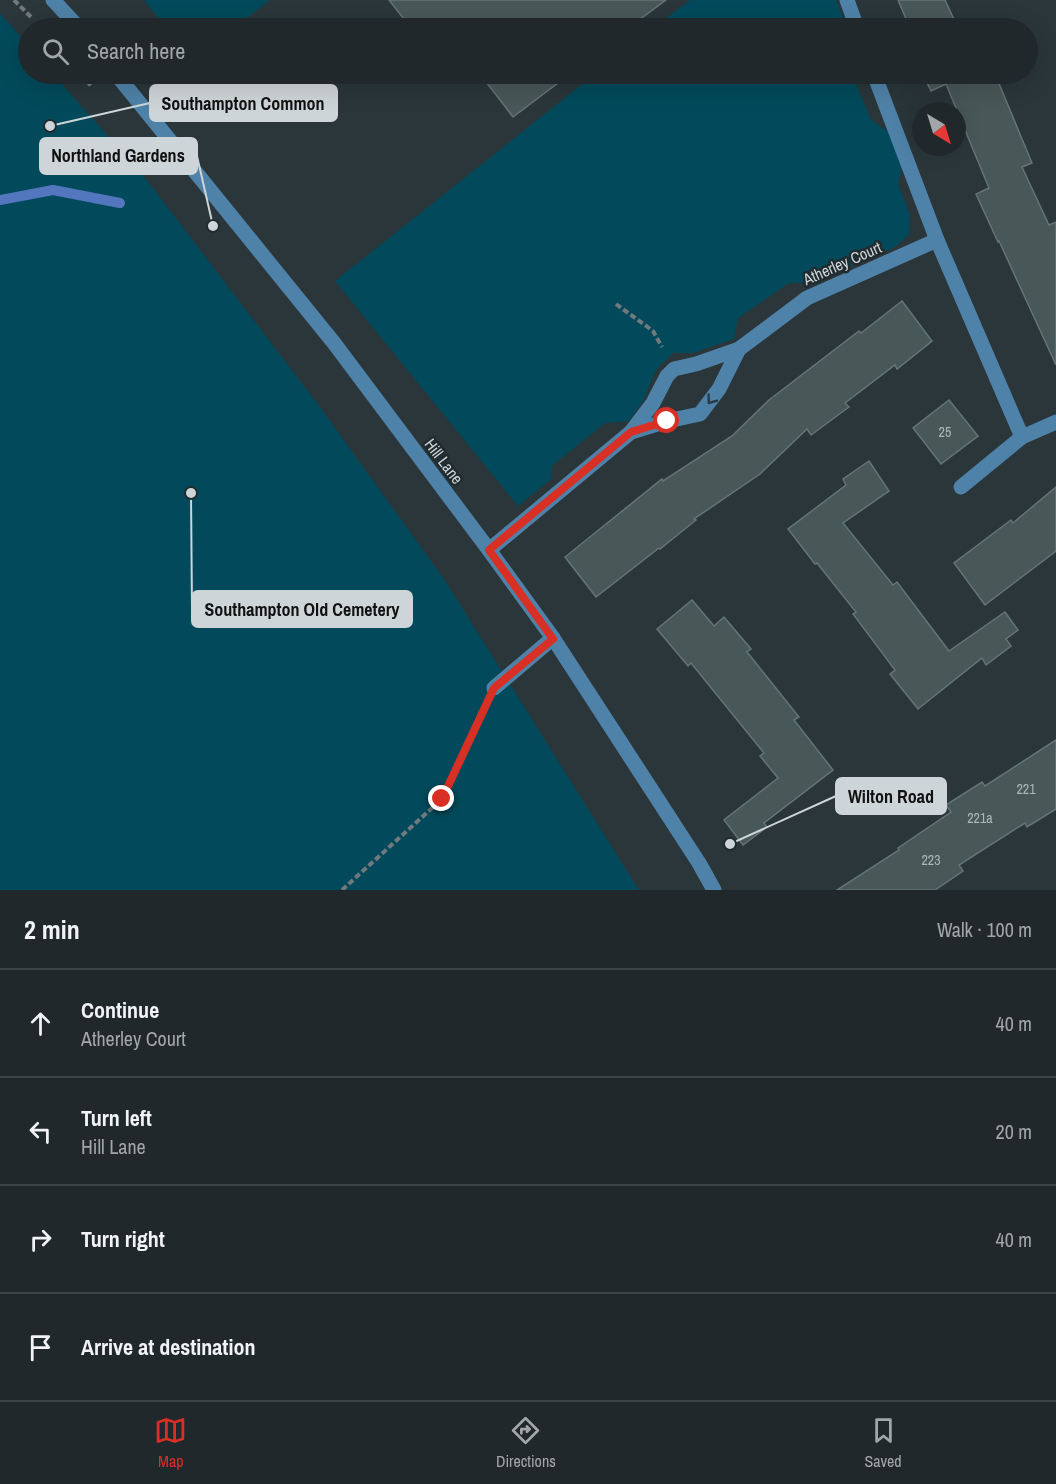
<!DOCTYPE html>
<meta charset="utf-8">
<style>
body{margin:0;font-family:"Archivo Narrow",sans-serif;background:#2d3438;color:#f1f3f6}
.compass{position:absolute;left:912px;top:102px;width:54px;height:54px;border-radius:50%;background:#20282c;box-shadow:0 6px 24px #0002;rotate:142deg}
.stop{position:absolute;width:18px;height:18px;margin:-14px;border:4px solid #d93025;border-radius:50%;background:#fff}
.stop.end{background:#d93025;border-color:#fff;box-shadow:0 2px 6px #0008}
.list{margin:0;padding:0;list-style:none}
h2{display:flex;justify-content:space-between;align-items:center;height:78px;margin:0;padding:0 24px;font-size:26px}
h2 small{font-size:20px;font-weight:400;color:#a2a6a9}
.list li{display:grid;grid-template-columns:39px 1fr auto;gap:18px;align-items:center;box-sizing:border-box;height:108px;padding:0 24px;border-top:2px solid #3d4448}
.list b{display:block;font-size:22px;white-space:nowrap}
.list p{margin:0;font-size:20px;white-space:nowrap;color:#a2a6a9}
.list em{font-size:20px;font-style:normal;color:#a2a6a9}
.icon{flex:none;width:33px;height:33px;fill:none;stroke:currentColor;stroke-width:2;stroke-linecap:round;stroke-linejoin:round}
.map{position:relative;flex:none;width:1056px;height:890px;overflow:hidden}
.search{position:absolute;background:#20282c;box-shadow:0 6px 24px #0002;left:18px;right:18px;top:18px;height:66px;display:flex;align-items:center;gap:15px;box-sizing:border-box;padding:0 21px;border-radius:33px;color:#a2a6a9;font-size:22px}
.sheet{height:510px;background:#20282c}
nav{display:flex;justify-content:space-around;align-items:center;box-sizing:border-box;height:84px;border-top:2px solid #3d4448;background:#20282c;font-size:16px;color:#a2a6a9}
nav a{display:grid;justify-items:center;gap:3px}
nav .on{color:#d93025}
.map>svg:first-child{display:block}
.green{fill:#024a5b}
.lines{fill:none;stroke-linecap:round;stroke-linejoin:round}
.stream{stroke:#5476bf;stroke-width:10}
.building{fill:#485757;stroke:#657474;stroke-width:1.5}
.path{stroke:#70797d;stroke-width:4;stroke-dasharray:6 3;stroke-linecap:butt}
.minor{stroke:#4f82a8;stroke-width:15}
.oneway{stroke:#293d48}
.route{stroke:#d93025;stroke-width:8}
.labels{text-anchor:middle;stroke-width:5;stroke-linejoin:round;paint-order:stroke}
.number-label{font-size:14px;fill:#acb6b8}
.street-label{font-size:16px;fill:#ced5d8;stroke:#202c30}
.leader{fill:none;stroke:#ced5d8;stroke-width:2}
.callout-dot{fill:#ced5d8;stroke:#202c30;stroke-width:2}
.callout{fill:#ced5d8;stroke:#ced5d8;stroke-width:2}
.callout-label{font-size:18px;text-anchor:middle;font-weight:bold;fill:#111}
</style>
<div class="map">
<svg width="1056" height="890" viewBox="0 0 1056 890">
<rect width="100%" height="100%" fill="#2a363a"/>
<!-- green -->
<g class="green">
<polygon points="144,0 270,0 234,28 166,28"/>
<polygon points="690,0 836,0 848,28 653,28"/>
<polygon points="0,13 28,45 28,74 53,74 146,179 320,407 444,579 639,890 0,890"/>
<polygon points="595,74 852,74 871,120 887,131 903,165 898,184 910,215 909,235 895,247 812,283 789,283 738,318 734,339 693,353 673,353 656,370 643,401 629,421 605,423 552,466 551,479 518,506 335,281"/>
</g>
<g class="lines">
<!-- stream -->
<polyline class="stream" points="0,200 53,190 120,203"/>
</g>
<!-- building -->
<g class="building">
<polygon points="389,0 666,0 628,28 411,28"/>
<polygon points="898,0 945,0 958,28 910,28"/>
<polygon points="480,74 570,74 513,117"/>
<polygon points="923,74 995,74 1032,163 1022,167 1049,225 1056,222 1056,365 999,241 998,242 976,194 989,188 946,84 931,91"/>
<polygon points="902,301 932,341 897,369 895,365 845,403 849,407 811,435 807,429 760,474 694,519 696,520 660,549 659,548 596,597 565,557 662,479 663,481 732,436 769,400 859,331 861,333"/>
<polygon points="949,400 978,436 941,464 913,428"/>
<polygon points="869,461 889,491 843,523 893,585 897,582 949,651 1005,612 1018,630 1006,639 1011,646 986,665 982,658 918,709 890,674 895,670 853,614 856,612 817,563 815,564 788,529 846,485 843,479"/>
<polygon points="1056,487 1056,551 985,605 954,563 1011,520 1013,523"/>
<polygon points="692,600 714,626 724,617 751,649 747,652 799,717 794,720 833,770 764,823 767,827 743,845 724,820 778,778 760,756 764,753 691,663 688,666 657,629"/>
<polygon points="1056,740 1056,809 1027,827 1025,823 959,865 963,871 935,890 837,890 899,850 898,848 951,812 946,805 982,782 985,786"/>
</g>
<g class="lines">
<!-- path -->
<g class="path">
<polyline points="14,0 33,19"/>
<polyline points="81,74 92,87"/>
<polyline points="616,304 653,331 662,347"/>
<polyline points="342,890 442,799 483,711"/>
</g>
<!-- minor -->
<g class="minor">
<polyline points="53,0 79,28"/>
<polyline points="847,0 857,28"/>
<polyline points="116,74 334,343 489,550 553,638 699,863 714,890"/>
<polyline points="874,74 937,240 1022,437"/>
<polyline points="631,432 667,421 700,414 719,389 739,349"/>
<polyline points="961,487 1022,437 1056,422"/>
<polyline points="489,550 631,432 653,403 667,376 674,369 696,364 739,349 807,298 937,240"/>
<polyline points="494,688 553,638"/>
</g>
</g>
<!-- one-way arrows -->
<defs><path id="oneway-chevron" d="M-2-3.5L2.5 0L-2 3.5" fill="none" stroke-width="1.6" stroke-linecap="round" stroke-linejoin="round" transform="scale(1.5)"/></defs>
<use class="oneway" href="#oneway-chevron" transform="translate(711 400) rotate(127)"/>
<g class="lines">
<!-- route -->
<polyline class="route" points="442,799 494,688 553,639 489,550 631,432 667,421"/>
</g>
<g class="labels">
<!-- number labels -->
<g class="number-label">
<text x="945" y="437">25</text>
<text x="1026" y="794">221</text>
<text x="980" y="823">221a</text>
<text x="931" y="865">223</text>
</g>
<!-- street labels -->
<g class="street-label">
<text transform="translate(842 263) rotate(-24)" y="6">Atherley Court</text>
<text transform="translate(444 461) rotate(53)" y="6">Hill Lane</text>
</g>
</g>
<!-- callouts -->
<path class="leader" d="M50 126L150 103M213 226L197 156M191 493L192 609M730 844L836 796"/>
<g class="callout-dot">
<circle cx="50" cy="126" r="6"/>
<circle cx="213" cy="226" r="6"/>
<circle cx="191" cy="493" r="6"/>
<circle cx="730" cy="844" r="6"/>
</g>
<g class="callout">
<rect x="150" y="85" width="187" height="36" rx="6"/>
<rect x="40" y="138" width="157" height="36" rx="6"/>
<rect x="192" y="591" width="220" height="36" rx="6"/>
<rect x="836" y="778" width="110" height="36" rx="6"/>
</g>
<g class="callout-label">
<text x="243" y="110">Southampton Common</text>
<text x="118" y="162">Northland Gardens</text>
<text x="302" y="616">Southampton Old Cemetery</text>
<text x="891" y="803">Wilton Road</text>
</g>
</svg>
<svg class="compass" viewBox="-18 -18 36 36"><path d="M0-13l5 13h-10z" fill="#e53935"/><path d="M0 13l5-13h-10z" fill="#a2a6a9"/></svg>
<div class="stop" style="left:667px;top:421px"></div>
<div class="stop end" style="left:442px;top:799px"></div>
<div class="search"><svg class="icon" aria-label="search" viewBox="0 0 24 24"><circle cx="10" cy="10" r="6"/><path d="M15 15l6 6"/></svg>Search here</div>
</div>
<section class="sheet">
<h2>2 min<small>Walk · 100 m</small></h2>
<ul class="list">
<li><svg class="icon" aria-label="ahead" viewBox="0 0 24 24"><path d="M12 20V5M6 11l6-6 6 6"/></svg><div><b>Continue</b><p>Atherley Court</p></div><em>40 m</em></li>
<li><svg class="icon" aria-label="left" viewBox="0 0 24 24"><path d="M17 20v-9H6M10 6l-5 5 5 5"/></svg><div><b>Turn left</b><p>Hill Lane</p></div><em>20 m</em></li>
<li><svg class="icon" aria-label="right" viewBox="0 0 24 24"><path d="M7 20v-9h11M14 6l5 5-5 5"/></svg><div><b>Turn right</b></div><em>40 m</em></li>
<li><svg class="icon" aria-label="arrive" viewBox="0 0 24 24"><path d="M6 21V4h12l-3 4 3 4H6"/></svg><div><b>Arrive at destination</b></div></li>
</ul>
</section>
<nav>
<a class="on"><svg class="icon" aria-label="map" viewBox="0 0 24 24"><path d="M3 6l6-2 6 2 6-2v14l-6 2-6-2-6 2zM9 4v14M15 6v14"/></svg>Map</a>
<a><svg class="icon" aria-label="directions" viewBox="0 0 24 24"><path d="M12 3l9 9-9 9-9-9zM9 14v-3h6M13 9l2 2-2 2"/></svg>Directions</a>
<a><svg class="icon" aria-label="saved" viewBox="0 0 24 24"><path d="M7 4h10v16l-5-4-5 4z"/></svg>Saved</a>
</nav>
